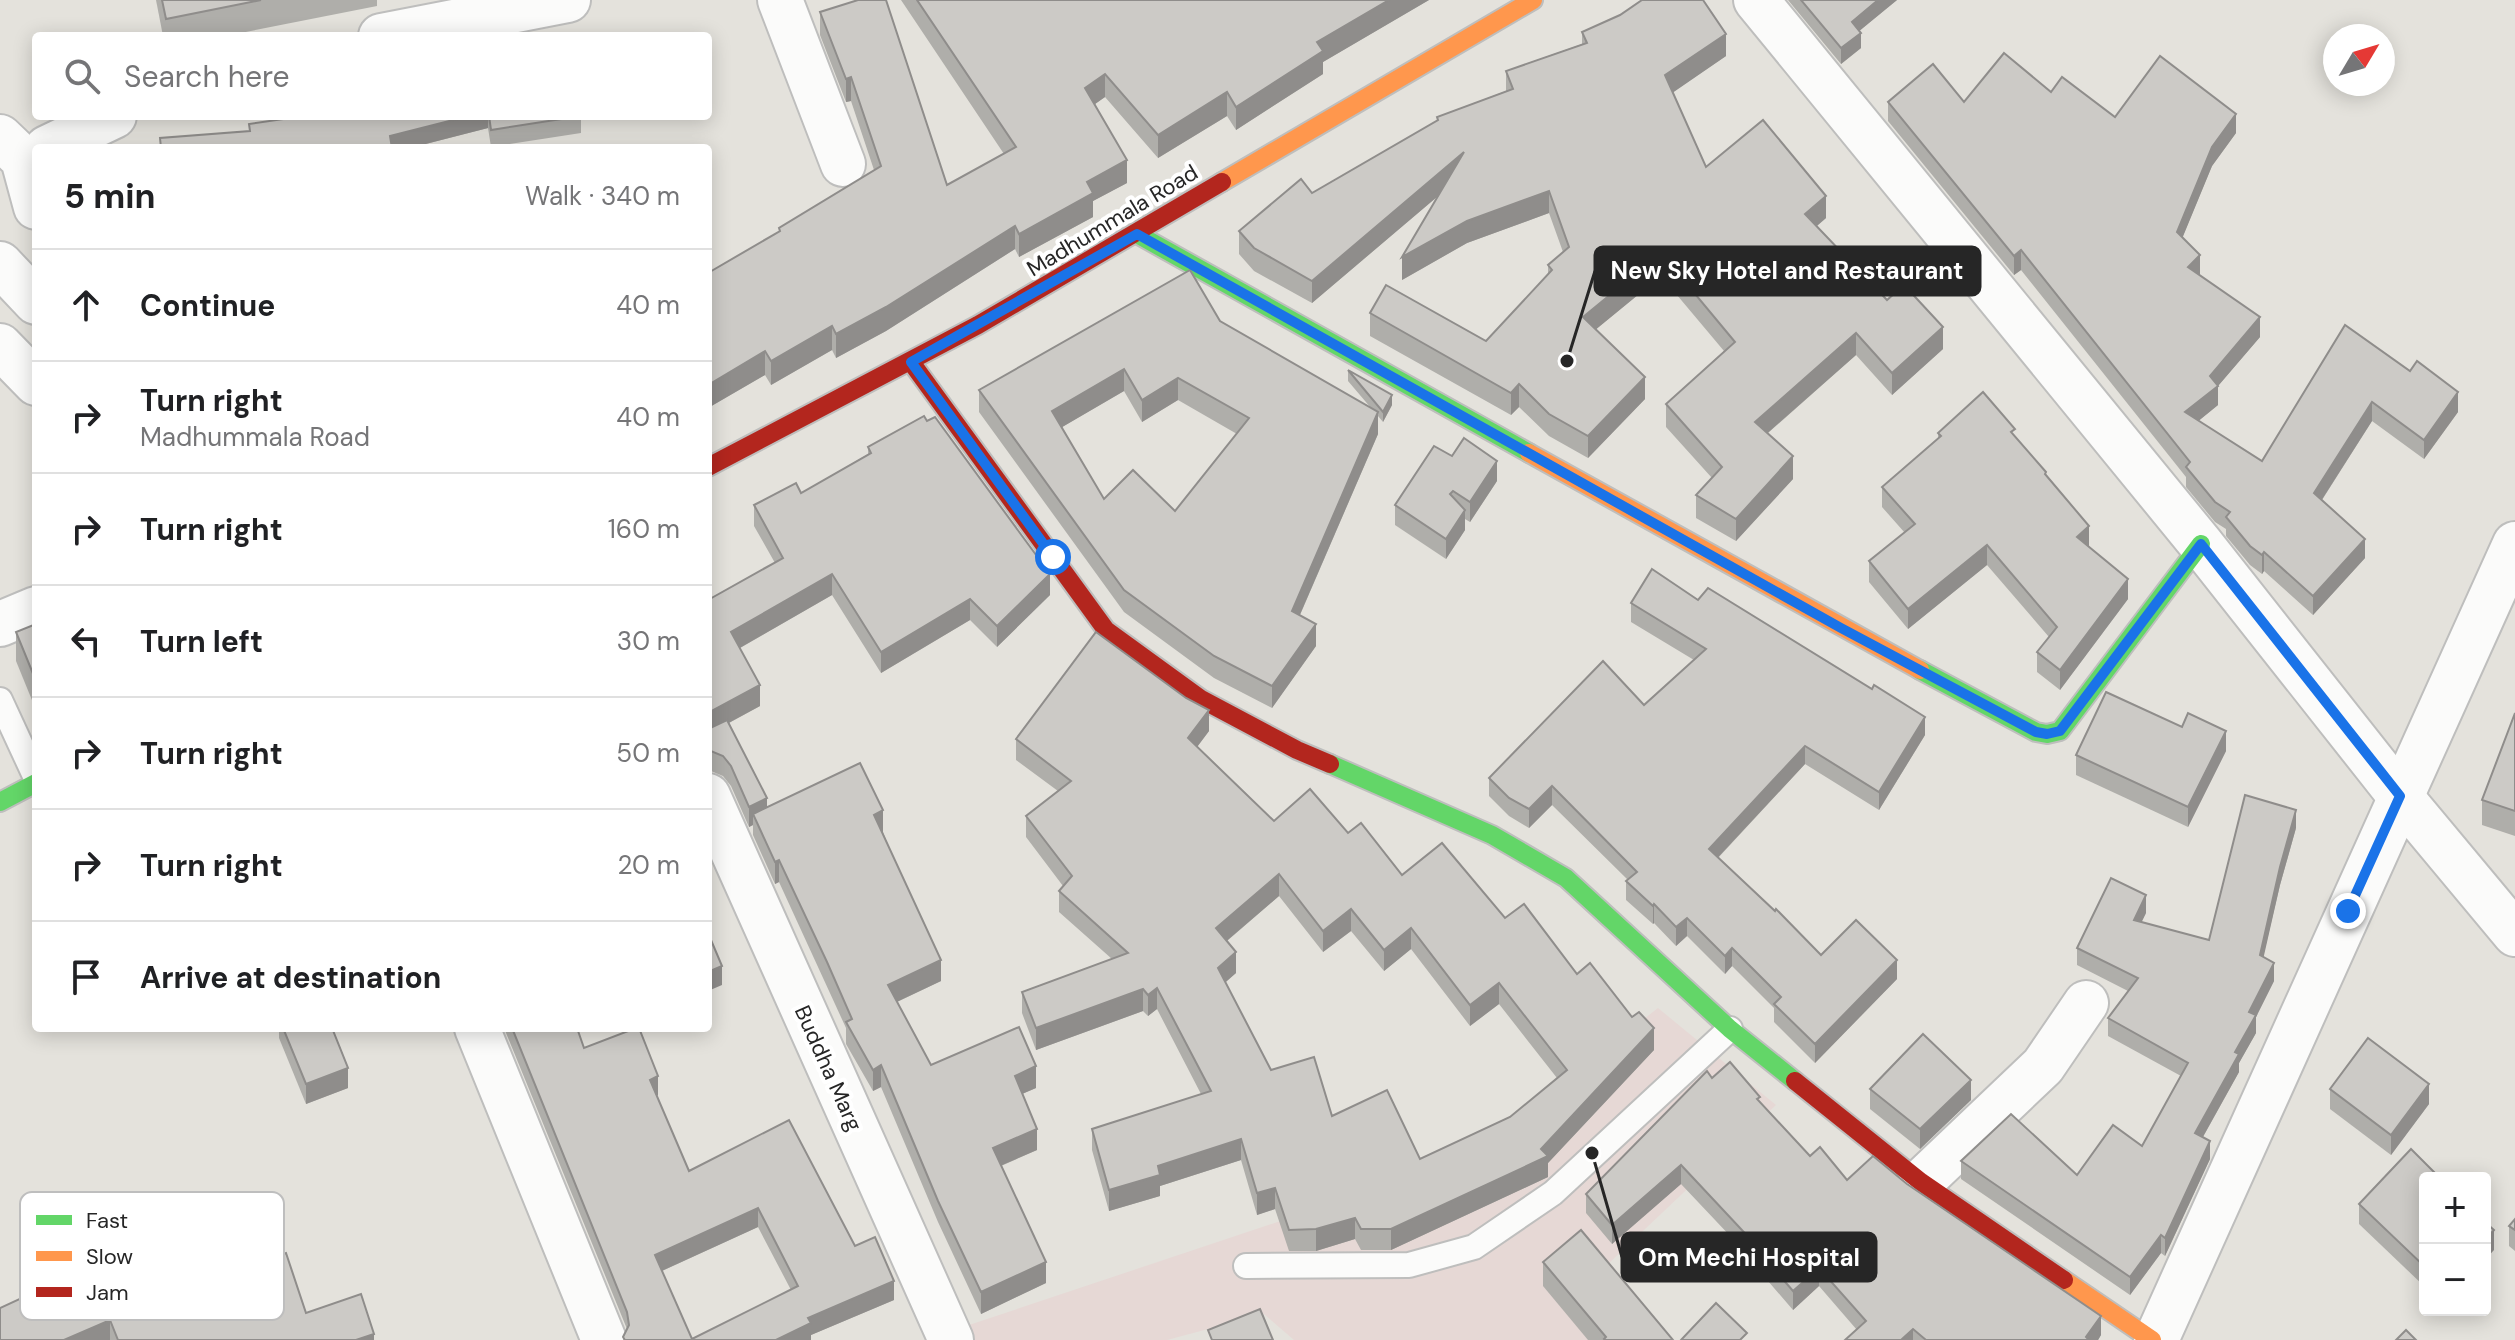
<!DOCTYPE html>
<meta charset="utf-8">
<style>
body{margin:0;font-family:"DM Sans",sans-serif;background:#f2f2f2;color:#202124}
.controls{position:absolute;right:24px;bottom:24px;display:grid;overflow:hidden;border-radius:8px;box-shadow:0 4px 20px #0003}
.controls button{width:72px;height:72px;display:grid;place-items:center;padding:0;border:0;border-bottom:2px solid #e0e0e0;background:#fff;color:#202124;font:40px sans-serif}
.compass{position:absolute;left:2323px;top:24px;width:72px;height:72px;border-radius:50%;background:#fff;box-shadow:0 4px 20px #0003;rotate:52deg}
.stop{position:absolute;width:24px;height:24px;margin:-18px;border:6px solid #1a73e8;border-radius:50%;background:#fff}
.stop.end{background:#1a73e8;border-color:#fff;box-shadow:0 2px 8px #0008}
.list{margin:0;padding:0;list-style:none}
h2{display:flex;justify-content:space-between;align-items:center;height:104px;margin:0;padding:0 32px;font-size:34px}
h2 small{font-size:26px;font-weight:400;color:#757577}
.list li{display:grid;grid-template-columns:52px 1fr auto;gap:24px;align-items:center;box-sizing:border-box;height:112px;padding:0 32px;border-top:2px solid #e0e0e0}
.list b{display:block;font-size:30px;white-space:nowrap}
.list p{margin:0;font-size:26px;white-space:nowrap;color:#757577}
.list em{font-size:26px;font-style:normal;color:#757577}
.icon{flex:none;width:44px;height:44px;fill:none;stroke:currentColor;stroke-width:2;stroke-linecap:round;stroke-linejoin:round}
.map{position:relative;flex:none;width:2515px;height:1340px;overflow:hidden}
.search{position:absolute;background:#fff;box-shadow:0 4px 20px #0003;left:32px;top:32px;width:680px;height:88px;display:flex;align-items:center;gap:20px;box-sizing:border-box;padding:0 28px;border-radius:8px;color:#757577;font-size:30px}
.panel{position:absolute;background:#fff;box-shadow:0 4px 20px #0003;left:32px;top:144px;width:680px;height:888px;border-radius:8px}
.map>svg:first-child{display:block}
.medical{fill:#e6d8d5}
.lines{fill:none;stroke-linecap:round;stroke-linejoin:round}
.lane-casing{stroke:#bebebd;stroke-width:28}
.street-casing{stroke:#bebebd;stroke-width:48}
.fast-casing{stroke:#bebebd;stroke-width:22}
.slow-casing{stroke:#bebebd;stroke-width:22}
.jam-casing{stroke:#bebebd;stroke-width:22}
.lane{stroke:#fbfbfa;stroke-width:24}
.street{stroke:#fbfbfa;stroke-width:44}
.fast{stroke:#63d668;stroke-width:18}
.slow{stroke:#ff974d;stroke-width:18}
.jam{stroke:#b3261e;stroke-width:18}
.wall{fill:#afaeaa;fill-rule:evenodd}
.shaded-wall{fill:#8f8d8b}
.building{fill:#cccac6;stroke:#8f8d8b;stroke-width:2;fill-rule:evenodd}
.route{stroke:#1a73e8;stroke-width:10}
.labels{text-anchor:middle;stroke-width:8;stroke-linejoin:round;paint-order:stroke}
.street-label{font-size:22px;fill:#262626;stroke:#fff}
.key{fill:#fff;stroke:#bebebe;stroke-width:2}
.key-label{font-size:22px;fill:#262626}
.leader{fill:none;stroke:#262626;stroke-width:3}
.callout-dot{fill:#262626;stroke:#fff;stroke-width:3}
.callout{fill:#262626;stroke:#262626;stroke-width:3}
.callout-label{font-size:24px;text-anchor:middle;font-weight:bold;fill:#fff}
</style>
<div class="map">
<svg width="2515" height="1340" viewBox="0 0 2515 1340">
<rect width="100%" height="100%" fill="#e4e2dc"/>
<!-- medical -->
<polygon class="medical" points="1658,1008 1776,1105 1606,1266 1647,1340 1294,1340 1264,1314 1167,1340 973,1340 966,1326 1418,1175 1501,1131"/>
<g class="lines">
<!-- lane casing -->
<g class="lane-casing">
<g id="lane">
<polyline points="0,700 36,778"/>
<polyline points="1246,1266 1409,1265 1474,1247 1553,1193 1730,1029"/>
</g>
</g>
<!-- street casing -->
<g class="street-casing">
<g id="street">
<polyline points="780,0 843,164"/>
<polyline points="1756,0 2201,544 2400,796 2515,934"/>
<polyline points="381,36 568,0"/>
<polyline points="0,137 23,159 36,207"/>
<polyline points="47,148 114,116"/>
<polyline points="0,264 36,302"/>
<polyline points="0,346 36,383"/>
<polyline points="0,624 36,609"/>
<polyline points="708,796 951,1340"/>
<polyline points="477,1028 604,1340"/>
<polyline points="1921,1182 2043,1066 2086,1003"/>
<polyline points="2156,1340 2515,544"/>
</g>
</g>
<!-- fast casing -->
<g class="fast-casing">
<g id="fast">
<polyline points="1137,234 1529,453"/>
<polyline points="1920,670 2036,732 2047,734 2060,731 2201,544"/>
<polyline points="1330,764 1492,835 1566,878 1730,1029 1795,1081"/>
<polyline points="0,802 36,783"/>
</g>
</g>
<!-- slow casing -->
<g class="slow-casing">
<g id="slow">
<polyline points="1222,182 1533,0"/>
<polyline points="1529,453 1920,670"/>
<polyline points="2064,1280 2152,1340"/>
</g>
</g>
<!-- jam casing -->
<g class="jam-casing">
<g id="jam">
<polyline points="911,362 1106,630 1201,699 1297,750 1330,764"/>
<polyline points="708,467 978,325 1222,182"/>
<polyline points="1795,1081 1921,1182 2064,1280"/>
</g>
</g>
<!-- lane -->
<use href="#lane" class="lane"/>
<!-- street -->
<use href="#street" class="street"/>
<!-- fast -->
<use href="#fast" class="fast"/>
<!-- slow -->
<use href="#slow" class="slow"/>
<!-- jam -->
<use href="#jam" class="jam"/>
</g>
<!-- wall -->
<g class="wall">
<polygon points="156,0 377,0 377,6 225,36 163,36"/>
<polygon points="901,0 1429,0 1323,62 1323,74 1236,130 1227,116 1158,158 1105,97 1095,104 1127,183 1093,201 1093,217 1019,257 1015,249 886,331 836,358 832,350 771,385 765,375 708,408 779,231 779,228 874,170 851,101 846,102 820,35 820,12 947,185 1004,154"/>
<polygon points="1788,0 1897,0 1859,31 1861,48 1841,64"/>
<polygon points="1582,32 1726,56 1673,92 1706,167 1826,218 1817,226 1887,300 1943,349 1892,395 1856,355 1768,433 1793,479 1736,541 1696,518 1696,495 1712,478 1666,427 1666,404 1724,351 1661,276 1596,329 1645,399 1588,458 1549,436 1519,407 1511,415 1370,336 1370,313 1486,341 1548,275 1548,265 1563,252 1549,213 1467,243 1402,280 1438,196 1312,303 1254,271 1239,254 1239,231 1312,193 1437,121 1437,117 1506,91 1506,71 1582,44"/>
<polygon points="2051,92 2115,117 2236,133 2212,166 2182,238 2200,275 2260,337 2218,386 2218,405 2198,421 2262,461 2345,325 2458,412 2424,459 2372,421 2322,500 2365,558 2313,615 2264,571 2262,574 2250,565 2226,536 2226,529 2215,522 2186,487 2186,477 2021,270 2014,275 1888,121 1888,102 1964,102"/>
<polygon points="304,116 581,116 581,133 491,147 488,128 410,148 160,148 160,138 249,131 249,124"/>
<path d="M 1220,321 L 1371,408 L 1348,381 L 1348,370 L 1392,405 L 1383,422 L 1378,416 L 1378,434 L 1300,615 L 1316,646 L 1272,708 L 1214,678 L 1124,612 L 979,412 L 979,390 ZM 1124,391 L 1142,422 L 1178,400 L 1237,434 L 1175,511 L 1104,499 L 1062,427 Z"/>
<polygon points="1938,433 2015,436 2046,476 2089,547 2128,599 2060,690 2037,672 2037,652 2049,637 1987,565 1908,629 1869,582 1869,561 1905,533 1882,507 1882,487 1938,439"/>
<polygon points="868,447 1050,595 997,647 970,620 881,673 832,595 740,648 760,706 729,723 767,807 883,832 941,981 897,1002 931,1065 1036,1088 1022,1094 1037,1150 1001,1166 1046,1283 981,1314 938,1222 881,1087 873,1091 846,1044 846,1028 779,882 775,884 753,835 753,825 749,827 731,786 723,776 711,771 708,772 708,600 775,563 754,526 754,505 801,493 868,454"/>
<polygon points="1497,481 1470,522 1465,519 1465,530 1446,559 1395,525 1395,505"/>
<polygon points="1698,600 1925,735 1879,810 1805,764 1718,858 1821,955 1897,979 1815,1063 1774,1022 1774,1008 1732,966 1725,974 1687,936 1676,946 1654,923 1653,924 1626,900 1626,881 1628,880 1552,805 1529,828 1509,816 1489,796 1489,778 1644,705 1694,660 1631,622 1631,603"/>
<polygon points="36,624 36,710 16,661 16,632"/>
<polygon points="2515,713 2515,836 2482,825 2482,800"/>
<path d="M 1209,731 L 1197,747 L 1274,821 L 1348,833 L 1402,875 L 1505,918 L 1577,974 L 1654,1050 L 1548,1163 L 1548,1177 L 1391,1250 L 1361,1250 L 1355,1239 L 1316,1251 L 1289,1251 L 1275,1209 L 1257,1215 L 1241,1160 L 1160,1186 L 1160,1196 L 1109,1211 L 1092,1150 L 1092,1129 L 1201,1094 L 1157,1009 L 1148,1016 L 1143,1011 L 1036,1050 L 1022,1013 L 1022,992 L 1112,959 L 1059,912 L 1059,891 L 1063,886 L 1026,837 L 1026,816 L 1058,791 L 1016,760 L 1016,739 ZM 1279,896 L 1323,952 L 1351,931 L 1384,971 L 1411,949 L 1470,1026 L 1499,1004 L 1557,1078 L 1510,1117 L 1420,1159 L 1332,1116 L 1271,1070 L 1225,982 L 1236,973 L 1227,941 Z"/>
<polygon points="2226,751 2188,827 2076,775 2076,755"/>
<polygon points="2296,828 2280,885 2263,957 2274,981 2256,1017 2256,1033 2239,1063 2239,1072 2203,1137 2210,1159 2165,1256 2161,1253 2130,1295 1961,1179 1961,1161 2077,1175 2142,1146 2181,1076 2108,1036 2108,1018 2128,991 2077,965 2077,948 2146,913 2141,922 2209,940"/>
<polygon points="279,1028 332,1028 348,1088 306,1104 279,1038"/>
<path d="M 504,1028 L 577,1028 L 584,1048 L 658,1095 L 657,1096 L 689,1171 L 855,1246 L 894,1300 L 811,1335 L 811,1340 L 623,1340 L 627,1329 ZM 758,1227 L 791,1290 L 692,1339 L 662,1271 Z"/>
<polygon points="1712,1078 1760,1103 1810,1156 1847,1180 2101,1335 2098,1340 1845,1340 1857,1330 1819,1286 1793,1310 1768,1281 1768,1276 1681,1184 1612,1244 1586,1213 1586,1194"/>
<polygon points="1870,1089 1971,1100 1920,1149 1870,1109"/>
<polygon points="2330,1089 2429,1104 2391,1155 2330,1109"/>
<polygon points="2425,1178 2425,1287 2359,1224 2359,1204"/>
<polygon points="2515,1219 2515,1251 2509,1246 2509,1226"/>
<polygon points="1543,1262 1673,1340 1588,1340 1543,1286"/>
<polygon points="169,1293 306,1313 374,1340 0,1340"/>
</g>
<!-- shaded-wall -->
<g class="shaded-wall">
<polygon points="1389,0 1429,0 1323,62 1323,74 1236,130 1236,107 1317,42"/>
<polygon points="1878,0 1897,0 1852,37 1852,22"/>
<polygon points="1861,33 1861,48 1841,64 1841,48"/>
<polygon points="1726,34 1726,56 1665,98 1665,75"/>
<polygon points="1105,74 1105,97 1085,111 1085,88"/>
<polygon points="851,77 851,101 846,102 846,79"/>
<polygon points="1227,92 1227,116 1158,158 1158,135"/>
<polygon points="2236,114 2236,133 2212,166 2177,251 2177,232 2212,147"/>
<polygon points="469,116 488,116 488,128 410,148 390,148 390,136"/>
<polygon points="1464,152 1464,174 1312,303 1312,281"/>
<polygon points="1127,160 1127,183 1093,201 1093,217 1019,257 1019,234 1087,182"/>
<polygon points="1549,191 1549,213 1467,243 1402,280 1402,257 1467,221"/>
<polygon points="1826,196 1826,218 1805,236 1805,214"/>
<polygon points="1015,226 1015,249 886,331 836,358 836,334"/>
<polygon points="2021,250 2021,270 2014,275 2014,256"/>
<polygon points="1661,253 1661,276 1583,340 1583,317"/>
<polygon points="2200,255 2200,274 2188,286 2188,267"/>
<polygon points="2260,317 2260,337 2218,386 2218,405 2185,432 2185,412 2210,376"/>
<polygon points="832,326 832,350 771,385 771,361"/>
<polygon points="1943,327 1943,349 1892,395 1892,373"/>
<polygon points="1856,333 1856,355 1755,444 1755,422"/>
<polygon points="765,351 765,375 708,408 708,385"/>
<polygon points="1124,369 1124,391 1052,433 1052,411"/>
<polygon points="1645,377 1645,399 1588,458 1588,436"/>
<polygon points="1178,378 1178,400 1142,422 1142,400"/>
<polygon points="1519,384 1519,407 1511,415 1511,393"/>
<polygon points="2458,392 2458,412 2424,459 2424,440"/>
<polygon points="1392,395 1392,405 1383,422 1383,412"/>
<polygon points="2372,402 2372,421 2314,512 2314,493"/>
<polygon points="1378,412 1378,434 1292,633 1292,611"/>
<polygon points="1793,456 1793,479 1736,541 1736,519"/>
<polygon points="1497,461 1497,481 1470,522 1470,502"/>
<polygon points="1465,510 1465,530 1446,559 1446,539"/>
<polygon points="2089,526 2089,546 2077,557 2077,537"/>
<polygon points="2365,539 2365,558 2313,615 2313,596"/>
<polygon points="1987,545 1987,565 1908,629 1908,609"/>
<polygon points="2264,552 2264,571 2262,574 2262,555"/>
<polygon points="832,574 832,595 731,653 731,632"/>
<polygon points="1050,574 1050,595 997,647 997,626"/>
<polygon points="2128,579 2128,599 2060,690 2060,670"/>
<polygon points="970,599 970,620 881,673 881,652"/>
<polygon points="1316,624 1316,646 1272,708 1272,686"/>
<polygon points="760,685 760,706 708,734 708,713"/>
<polygon points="1209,710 1209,731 1188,759 1188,738"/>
<polygon points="1925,717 1925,735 1879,810 1879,792"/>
<polygon points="2226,731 2226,751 2188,827 2188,807"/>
<polygon points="1805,746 1805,764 1709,867 1709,849"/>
<polygon points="1552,786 1552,805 1529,828 1529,809"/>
<polygon points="767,798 767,818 753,814 753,825 749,827 749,807"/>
<polygon points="883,810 883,832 874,836 874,815"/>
<polygon points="2296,810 2296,828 2280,885 2260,973 2260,955 2280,867"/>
<polygon points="779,860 779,882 775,884 775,862"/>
<polygon points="1279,874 1279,896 1216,950 1216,928"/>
<polygon points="2146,895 2146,913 2134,938 2134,920"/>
<polygon points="1654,904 1654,923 1653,924 1653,906"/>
<polygon points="1351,909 1351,931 1323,952 1323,931"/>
<polygon points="1687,918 1687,936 1676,946 1676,927"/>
<polygon points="1411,928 1411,949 1384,971 1384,950"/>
<polygon points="1732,948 1732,966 1725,974 1725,956"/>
<polygon points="1236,952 1236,973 1218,989 1218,968"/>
<polygon points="941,960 941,981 888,1006 888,985"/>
<polygon points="1897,960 1897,979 1815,1063 1815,1044"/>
<polygon points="2274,963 2274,981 2256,1017 2256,1033 2239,1063 2239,1072 2195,1151 2195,1133 2235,1052 2249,1012"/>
<polygon points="722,966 722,985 708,991 708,972"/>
<polygon points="1499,983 1499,1004 1470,1026 1470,1005"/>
<polygon points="1157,988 1157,1009 1148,1016 1148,995"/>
<polygon points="1143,989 1143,1011 1036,1050 1036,1028"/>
<polygon points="1654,1028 1654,1050 1548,1163 1548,1177 1391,1250 1391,1229 1541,1149"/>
<polygon points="881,1065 881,1087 873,1091 873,1070"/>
<polygon points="1036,1066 1036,1088 1015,1097 1015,1076"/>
<polygon points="348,1068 348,1088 306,1104 306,1084"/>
<polygon points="658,1076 658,1095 650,1099 650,1080"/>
<polygon points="1971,1080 1971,1100 1920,1149 1920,1129"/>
<polygon points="2429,1084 2429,1104 2391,1155 2391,1135"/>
<polygon points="1037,1129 1037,1150 993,1169 993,1148"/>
<polygon points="1241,1139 1241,1160 1160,1186 1160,1196 1109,1211 1109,1190 1158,1166"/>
<polygon points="2210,1141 2210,1159 2165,1256 2165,1238"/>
<polygon points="1681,1165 1681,1184 1612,1244 1612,1225"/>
<polygon points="1275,1188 1275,1209 1257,1215 1257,1193"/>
<polygon points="758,1208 758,1227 655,1274 655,1255"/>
<polygon points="1355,1218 1355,1239 1316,1251 1316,1229"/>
<polygon points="2494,1230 2494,1250 2485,1260 2485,1240"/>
<polygon points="2161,1235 2161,1253 2130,1295 2130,1277"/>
<polygon points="1046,1262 1046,1283 981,1314 981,1292"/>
<polygon points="1819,1268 1819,1286 1793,1310 1793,1291"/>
<polygon points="894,1281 894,1300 811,1335 811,1340 776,1340 808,1318"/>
<polygon points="2101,1316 2101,1335 2098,1340 2086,1340 2086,1337"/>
<polygon points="110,1320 110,1340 64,1340"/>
<polygon points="1913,1329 1913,1340 1901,1340"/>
<polygon points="374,1334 374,1340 356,1340"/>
</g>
<!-- building -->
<g class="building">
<polygon points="162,0 261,0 166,19"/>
<polygon points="858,0 886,0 947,185 1016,147 917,0 1389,0 1317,42 1323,51 1236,107 1227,92 1158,135 1105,74 1085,88 1127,160 1087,182 1093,193 1019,234 1015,226 886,307 836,334 832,326 771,361 765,351 708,385 708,273 780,231 779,228 881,166 851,77 846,79 820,12"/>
<polygon points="1642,0 1703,0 1726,34 1665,75 1706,167 1763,120 1826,196 1805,214 1887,300 1904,285 1943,327 1892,373 1856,333 1755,422 1793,456 1736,519 1696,495 1722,467 1666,404 1735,342 1661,253 1583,317 1645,377 1588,436 1549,414 1519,384 1511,393 1370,313 1386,285 1486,341 1552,270 1548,265 1569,247 1549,191 1467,221 1402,257 1464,152 1312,281 1254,248 1239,231 1301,179 1312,193 1438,120 1437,117 1513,89 1506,71 1587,43 1582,32 1620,15"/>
<polygon points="1801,0 1878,0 1852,22 1861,33 1841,48"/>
<polygon points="2004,53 2051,92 2062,77 2115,117 2160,56 2236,114 2212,147 2177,232 2200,255 2188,267 2260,317 2210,376 2218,386 2185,412 2262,461 2345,325 2410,371 2417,361 2458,392 2424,440 2372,402 2314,493 2365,539 2313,596 2264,552 2262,555 2250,546 2226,517 2230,512 2215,502 2186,467 2190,462 2021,250 2014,256 1888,102 1933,64 1964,102"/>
<polygon points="304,116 469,116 390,136 392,148 161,148 160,138 250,131 249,124"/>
<polygon points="489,116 581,116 491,130"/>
<path d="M 1190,270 L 1220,321 L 1378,412 L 1292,611 L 1316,624 L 1272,686 L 1214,656 L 1124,590 L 979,390 ZM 1124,369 L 1142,400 L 1178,378 L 1249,418 L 1175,511 L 1133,470 L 1104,499 L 1052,411 Z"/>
<polygon points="1348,370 1392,395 1383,412"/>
<polygon points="1983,392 2015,429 2011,432 2046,472 2045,474 2089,526 2077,537 2128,579 2060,670 2037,652 2057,627 1987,545 1908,609 1869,561 1915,524 1882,487 1941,436 1938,433"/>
<polygon points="924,416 927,421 935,417 1050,574 997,626 970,599 881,652 832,574 731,632 760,685 708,713 708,600 783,558 754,505 796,483 801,493 871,453 868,447"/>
<polygon points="1464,438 1497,461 1470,502 1453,491 1450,494 1465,510 1446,539 1395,505 1434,446 1452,456"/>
<polygon points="1652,569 1698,600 1708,588 1872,689 1874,685 1925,717 1879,792 1805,746 1709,849 1775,911 1776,909 1821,955 1856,920 1897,960 1815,1044 1774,1004 1781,997 1732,948 1725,956 1687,918 1676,927 1654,904 1653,906 1626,881 1637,872 1552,786 1529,809 1509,798 1489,778 1603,661 1644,705 1706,649 1631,603"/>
<polygon points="36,624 36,681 16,632"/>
<path d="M 1096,632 L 1186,698 L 1209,710 L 1188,738 L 1274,821 L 1310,789 L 1348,833 L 1361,823 L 1402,875 L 1442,843 L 1505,918 L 1524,904 L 1577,974 L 1590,963 L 1632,1017 L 1639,1012 L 1654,1028 L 1541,1149 L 1548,1156 L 1391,1229 L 1361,1229 L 1355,1218 L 1316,1229 L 1289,1230 L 1275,1188 L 1257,1193 L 1241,1139 L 1158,1166 L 1160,1175 L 1109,1190 L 1092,1129 L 1211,1091 L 1157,988 L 1148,995 L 1143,989 L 1036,1028 L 1022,992 L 1128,953 L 1059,891 L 1072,876 L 1026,816 L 1071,781 L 1016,739 ZM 1279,874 L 1323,931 L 1351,909 L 1384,950 L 1411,928 L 1470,1005 L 1499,983 L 1567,1070 L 1510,1117 L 1420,1159 L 1387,1090 L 1332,1116 L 1314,1057 L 1271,1070 L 1218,968 L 1236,952 L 1216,928 Z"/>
<polygon points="2106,692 2182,727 2188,713 2226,731 2188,807 2076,755"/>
<polygon points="2515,713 2515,811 2482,800"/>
<polygon points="727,720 767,798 749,807 731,766 723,756 711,751 708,752 708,729"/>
<polygon points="860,763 883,810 874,815 941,960 888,985 931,1065 1019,1027 1036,1066 1015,1076 1037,1129 993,1148 1046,1262 981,1292 938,1201 881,1065 873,1070 846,1022 852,1019 827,962 779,860 775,862 753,814"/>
<polygon points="2245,795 2296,810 2280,867 2260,955 2274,963 2249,1012 2256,1015 2235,1052 2239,1054 2195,1133 2210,1141 2165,1238 2161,1235 2130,1277 1961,1161 2011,1114 2077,1175 2113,1125 2142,1146 2188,1063 2108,1018 2138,978 2077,948 2111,878 2146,895 2134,920 2209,940"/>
<polygon points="708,933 722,966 708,972"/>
<polygon points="283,1028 332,1028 348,1068 306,1084"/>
<path d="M 512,1028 L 577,1028 L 584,1048 L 636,1028 L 639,1028 L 658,1076 L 650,1080 L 689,1171 L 789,1120 L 855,1246 L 875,1237 L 894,1281 L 808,1318 L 811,1323 L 776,1340 L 625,1340 L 623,1337 L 629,1325 L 627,1312 ZM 758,1208 L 798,1286 L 692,1339 L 655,1255 Z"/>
<polygon points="1923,1034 1971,1080 1920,1129 1870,1089"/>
<polygon points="2368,1038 2429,1084 2391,1135 2330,1089"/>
<polygon points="1730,1062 1760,1097 1757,1099 1810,1156 1820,1147 1847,1180 1873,1156 1907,1184 2101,1316 2086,1337 2089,1340 1926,1340 1913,1329 1901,1340 1845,1340 1866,1321 1819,1268 1793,1291 1768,1262 1770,1260 1681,1165 1612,1225 1586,1194 1707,1071 1712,1078"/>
<polygon points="2411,1149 2440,1178 2425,1178 2425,1267 2359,1204"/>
<polygon points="2515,1219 2515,1230 2509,1226"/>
<polygon points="2485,1222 2494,1230 2485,1240"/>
<polygon points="1581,1230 1673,1340 1605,1340 1604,1339 1606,1337 1543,1262"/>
<polygon points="145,1241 169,1293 286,1253 306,1313 361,1294 374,1334 356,1340 118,1340 110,1320 64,1340 0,1340 0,1308"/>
<polygon points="1716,1303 1747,1333 1740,1340 1681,1340"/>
<polygon points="1260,1309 1273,1340 1212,1340 1208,1330"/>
<polygon points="2406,1330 2416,1340 2396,1340"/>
</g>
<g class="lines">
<!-- route -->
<polyline class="route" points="1053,557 911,362 1137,234 1841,628 2036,732 2047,734 2060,731 2201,544 2400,796 2348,911"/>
</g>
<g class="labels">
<!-- street labels -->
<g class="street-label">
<text transform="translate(1112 220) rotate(-31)" y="8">Madhummala Road</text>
<text transform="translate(829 1068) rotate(66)" y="8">Buddha Marg</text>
</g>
</g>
<!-- legend -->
<rect x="20" y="1192" width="264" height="128" rx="12" class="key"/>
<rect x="36" y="1215" width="36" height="10" fill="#63d668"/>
<rect x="36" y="1251" width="36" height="10" fill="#ff974d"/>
<rect x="36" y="1287" width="36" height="10" fill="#b3261e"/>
<g class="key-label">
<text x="86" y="1228">Fast</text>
<text x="86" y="1264">Slow</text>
<text x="86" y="1300">Jam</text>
</g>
<!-- callouts -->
<path class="leader" d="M1567 361L1595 271M1592 1153L1622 1257"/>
<g class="callout-dot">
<circle cx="1567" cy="361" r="8"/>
<circle cx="1592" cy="1153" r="8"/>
</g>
<g class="callout">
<rect x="1595" y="247" width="385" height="48" rx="8"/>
<rect x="1622" y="1233" width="254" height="48" rx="8"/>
</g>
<g class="callout-label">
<text x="1787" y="279">New Sky Hotel and Restaurant</text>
<text x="1749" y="1266">Om Mechi Hospital</text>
</g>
</svg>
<div class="controls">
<button>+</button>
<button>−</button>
</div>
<svg class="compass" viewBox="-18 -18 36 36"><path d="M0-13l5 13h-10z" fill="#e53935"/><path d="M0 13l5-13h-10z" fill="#757577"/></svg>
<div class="stop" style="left:1053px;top:557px"></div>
<div class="stop end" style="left:2348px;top:911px"></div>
<div class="search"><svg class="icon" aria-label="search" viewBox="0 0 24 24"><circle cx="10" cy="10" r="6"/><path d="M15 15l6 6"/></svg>Search here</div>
<section class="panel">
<h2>5 min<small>Walk · 340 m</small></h2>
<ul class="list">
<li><svg class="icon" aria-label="ahead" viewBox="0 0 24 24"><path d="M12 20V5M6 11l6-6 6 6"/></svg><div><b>Continue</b></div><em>40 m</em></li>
<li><svg class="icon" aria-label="right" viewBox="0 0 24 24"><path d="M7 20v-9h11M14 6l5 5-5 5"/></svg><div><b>Turn right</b><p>Madhummala Road</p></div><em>40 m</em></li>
<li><svg class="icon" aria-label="right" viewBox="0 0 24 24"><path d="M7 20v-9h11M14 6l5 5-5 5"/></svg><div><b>Turn right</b></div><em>160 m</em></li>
<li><svg class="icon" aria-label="left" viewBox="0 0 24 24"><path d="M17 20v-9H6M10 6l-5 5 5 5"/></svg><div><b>Turn left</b></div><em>30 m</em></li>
<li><svg class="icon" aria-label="right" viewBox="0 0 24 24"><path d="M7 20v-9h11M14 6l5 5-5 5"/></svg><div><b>Turn right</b></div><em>50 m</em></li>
<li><svg class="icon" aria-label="right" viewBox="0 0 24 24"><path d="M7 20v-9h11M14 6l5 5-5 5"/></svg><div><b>Turn right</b></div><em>20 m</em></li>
<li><svg class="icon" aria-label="arrive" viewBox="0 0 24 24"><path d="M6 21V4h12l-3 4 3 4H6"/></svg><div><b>Arrive at destination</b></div></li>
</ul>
</section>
</div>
